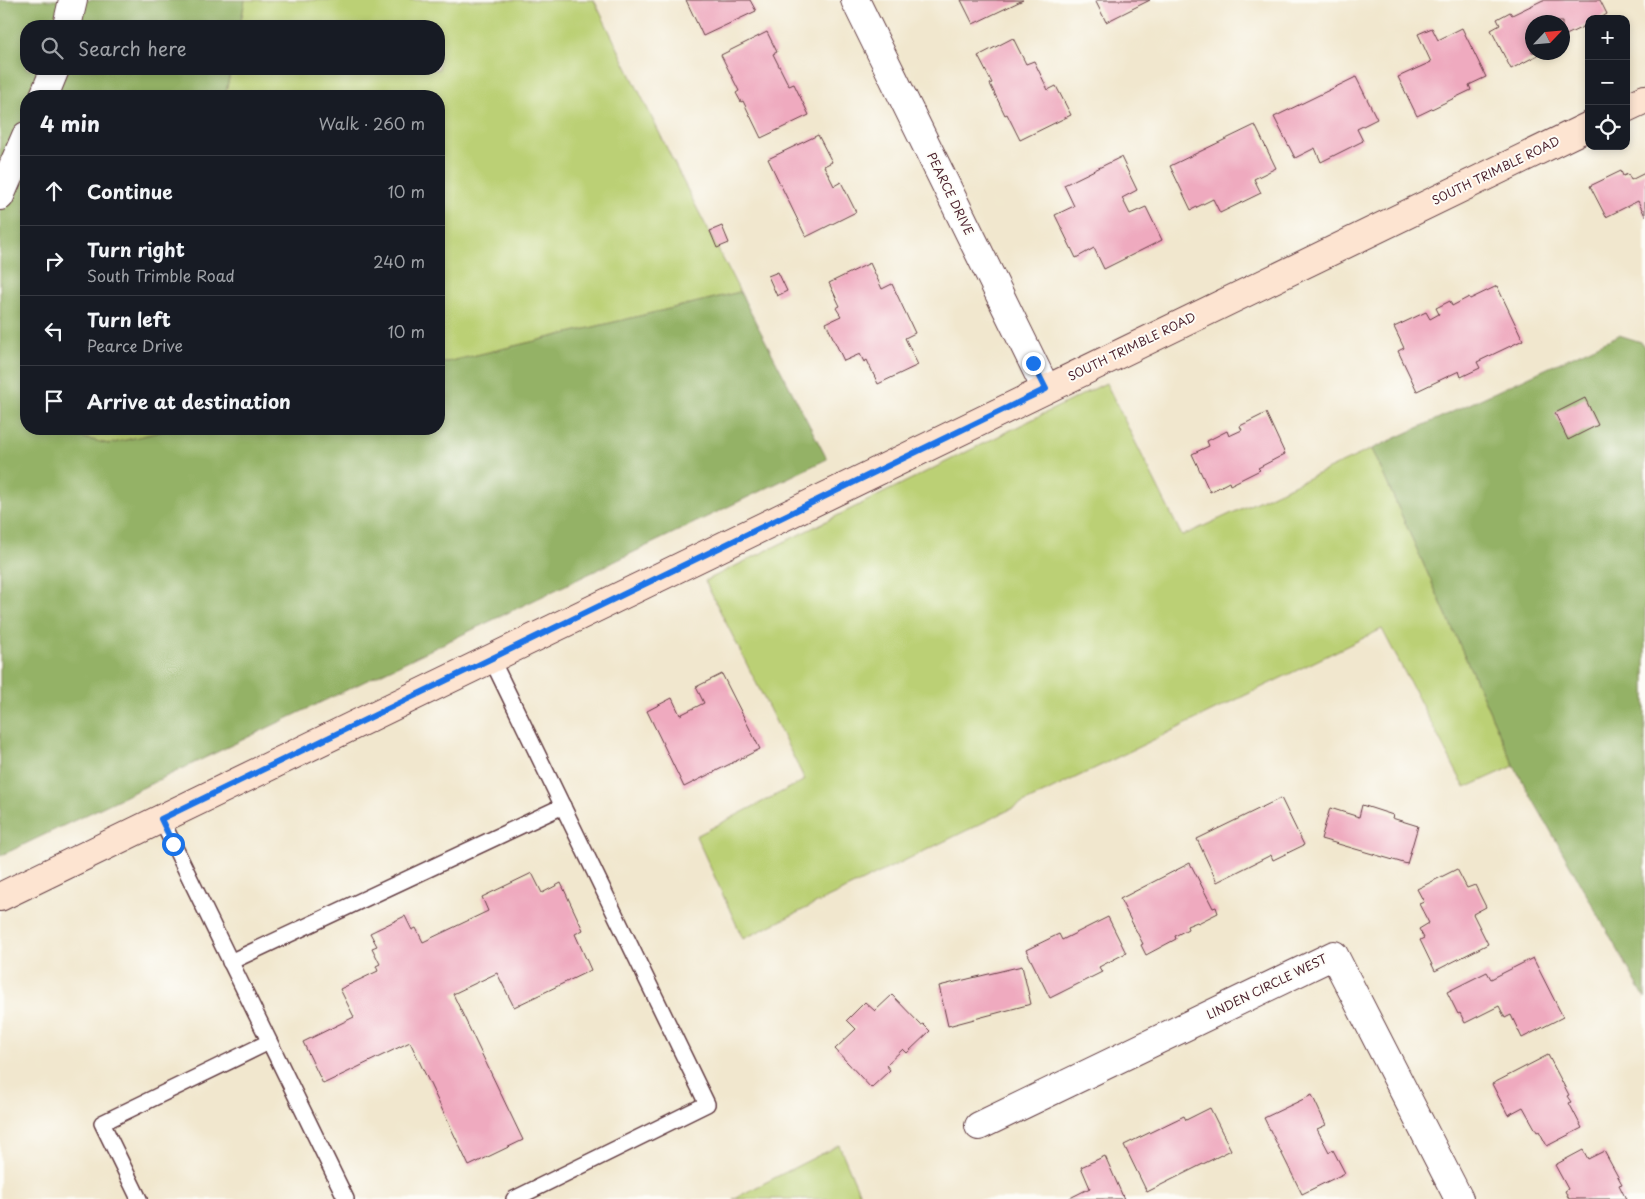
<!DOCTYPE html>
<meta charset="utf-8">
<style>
body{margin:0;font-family:"Playpen Sans",sans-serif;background:#20242c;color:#f1f3f6}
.controls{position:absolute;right:15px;top:15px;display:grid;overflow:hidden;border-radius:10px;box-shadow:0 2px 8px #0003}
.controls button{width:45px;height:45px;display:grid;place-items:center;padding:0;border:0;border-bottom:1px solid #363941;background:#171b24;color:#f1f3f6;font:25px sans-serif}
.compass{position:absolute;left:1525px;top:15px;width:45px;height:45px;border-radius:50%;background:#171b24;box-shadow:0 2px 8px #0003;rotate:64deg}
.stop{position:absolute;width:15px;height:15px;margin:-11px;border:4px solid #1a73e8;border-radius:50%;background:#fff}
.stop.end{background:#1a73e8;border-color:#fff;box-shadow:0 1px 5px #0008}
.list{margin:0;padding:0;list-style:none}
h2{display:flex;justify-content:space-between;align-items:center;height:65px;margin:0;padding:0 20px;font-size:21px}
h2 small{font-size:16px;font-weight:400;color:#9ea1a6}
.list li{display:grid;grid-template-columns:32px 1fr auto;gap:15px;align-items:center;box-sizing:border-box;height:70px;padding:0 20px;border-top:1px solid #363941}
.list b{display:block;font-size:19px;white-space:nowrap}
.list p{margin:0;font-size:16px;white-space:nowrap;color:#9ea1a6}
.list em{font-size:16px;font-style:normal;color:#9ea1a6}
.icon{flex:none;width:28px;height:28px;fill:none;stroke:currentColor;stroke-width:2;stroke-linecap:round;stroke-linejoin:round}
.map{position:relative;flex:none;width:1645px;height:1199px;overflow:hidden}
.search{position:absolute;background:#171b24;box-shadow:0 2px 8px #0003;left:20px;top:20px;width:425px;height:55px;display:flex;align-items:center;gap:12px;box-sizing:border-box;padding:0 18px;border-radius:20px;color:#9ea1a6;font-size:19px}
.panel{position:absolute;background:#171b24;box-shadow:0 2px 8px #0003;left:20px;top:90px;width:425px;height:345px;border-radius:20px}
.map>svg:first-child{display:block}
.green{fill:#bbd074;stroke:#827850}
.forest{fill:#94b266;stroke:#6f6848}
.building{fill:#efaabf}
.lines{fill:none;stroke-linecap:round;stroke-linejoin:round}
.lane-casing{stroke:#633d43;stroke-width:18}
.street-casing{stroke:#633d43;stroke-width:30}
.secondary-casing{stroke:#633d43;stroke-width:30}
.lane{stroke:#fff;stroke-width:15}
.street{stroke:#fff;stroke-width:28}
.secondary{stroke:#fde4d1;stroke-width:28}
.route{stroke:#1a73e8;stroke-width:6}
.labels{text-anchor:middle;stroke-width:4;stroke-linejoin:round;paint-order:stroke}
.street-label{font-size:12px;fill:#4a1f2b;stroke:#fdfcf7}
</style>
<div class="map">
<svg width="1645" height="1199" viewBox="0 0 1645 1199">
<rect width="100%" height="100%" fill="#fdfcf7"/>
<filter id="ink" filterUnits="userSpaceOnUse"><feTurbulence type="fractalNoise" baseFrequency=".02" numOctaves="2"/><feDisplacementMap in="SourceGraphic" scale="10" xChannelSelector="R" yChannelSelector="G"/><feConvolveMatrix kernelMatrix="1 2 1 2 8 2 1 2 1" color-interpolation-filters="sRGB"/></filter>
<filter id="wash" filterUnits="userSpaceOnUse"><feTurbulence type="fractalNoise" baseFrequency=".0096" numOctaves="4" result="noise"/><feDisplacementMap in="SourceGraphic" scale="20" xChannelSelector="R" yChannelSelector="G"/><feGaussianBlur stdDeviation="1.12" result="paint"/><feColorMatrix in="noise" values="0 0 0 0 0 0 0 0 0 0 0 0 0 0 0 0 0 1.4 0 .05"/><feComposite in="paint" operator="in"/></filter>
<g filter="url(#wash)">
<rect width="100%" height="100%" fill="#f1e7ce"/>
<!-- green -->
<g class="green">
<polygon points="245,0 594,0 684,183 740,292 439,364 439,96 225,96 231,69 439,69 439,26 240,26"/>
<polygon points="1106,383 1182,536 1372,449 1514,766 1465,788 1382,629 743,939 696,836 805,780 705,581"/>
<polygon points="45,429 172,429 109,444"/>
<polygon points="839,1145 862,1199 733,1199"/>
</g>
<!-- forest -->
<g class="forest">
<polygon points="0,0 245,0 240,26 26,26 26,69 231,69 225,96 26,96 26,429 45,429 109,444 172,429 439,429 439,364 740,292 827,459 572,582 0,856"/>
<polygon points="1619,335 1641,342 1645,349 1645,998 1514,766 1372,449"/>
</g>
<g id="blocks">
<!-- building -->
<g class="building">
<polygon points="686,0 750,0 756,11 703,36"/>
<polygon points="961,0 1023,0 973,24"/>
<polygon points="1095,0 1150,0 1106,22"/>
<polygon points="1543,0 1600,0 1607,14 1599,19 1589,19 1589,24 1562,37 1562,22 1532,22 1532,52 1536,52 1538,55 1511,69 1491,30 1500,25 1497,19 1510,12 1512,15"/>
<polygon points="1432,28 1438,40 1462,28 1486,77 1469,85 1471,90 1417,116 1398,77 1431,62 1418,34"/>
<polygon points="767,32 777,52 773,54 789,86 794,84 809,115 761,138 743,101 741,102 736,93 739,91 721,55"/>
<polygon points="1013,38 1026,64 1034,61 1048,90 1056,86 1071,115 1020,140 1007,114 1005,115 990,84 992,83 978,56"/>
<polygon points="1356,77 1377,119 1357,129 1363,141 1321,162 1315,148 1295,158 1274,117"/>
<polygon points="1255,125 1276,168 1254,179 1261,193 1220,213 1213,199 1191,210 1170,166"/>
<polygon points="818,135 832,162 824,166 834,186 841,182 856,212 806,237 768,159"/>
<polygon points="1121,157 1137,190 1122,198 1130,214 1146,207 1162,240 1104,269 1094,248 1076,258 1055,215 1074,206 1064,185"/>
<polygon points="1621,171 1623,176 1628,174 1631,180 1645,173 1645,216 1638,201 1606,217 1590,186"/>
<polygon points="722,226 729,243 717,248 710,231"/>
<polygon points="870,263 882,289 892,284 915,333 905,338 918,365 878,384 867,360 864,362 860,354 844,361 826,323 841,316 836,308 840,306 829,283"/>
<polygon points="778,272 787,291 777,296 768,276"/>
<polygon points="1497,286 1523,340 1477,362 1480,368 1461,377 1459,371 1417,391 1398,351 1404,348 1394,327 1426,312 1430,319 1439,314 1436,308 1450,301 1452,306 1469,297 1470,299"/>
<polygon points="1585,398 1598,425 1568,440 1555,413"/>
<polygon points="1266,413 1285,454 1258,468 1260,470 1230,485 1229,482 1210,492 1192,454 1209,446 1207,441 1227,431 1229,436 1242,430 1240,426"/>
<polygon points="722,674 760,749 684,787 647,711 672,698 680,715 704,703 696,687"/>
<polygon points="1281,798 1304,845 1273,860 1271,855 1217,882 1197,839"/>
<polygon points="1362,805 1393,815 1392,818 1418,826 1407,864 1321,839 1330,808 1359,817"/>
<polygon points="1190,863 1213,908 1216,907 1218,913 1198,923 1197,922 1187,926 1188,929 1175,936 1176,939 1146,955 1141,945 1143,944 1120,899"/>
<polygon points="1457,869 1467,888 1475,885 1486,907 1473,914 1488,944 1435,971 1420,940 1424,938 1419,929 1429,923 1419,904 1424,902 1417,889"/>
<polygon points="532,873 542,893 561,883 583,930 575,934 591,970 514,1007 497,973 453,994 523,1140 469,1166 410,1042 323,1084 303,1042 354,1017 340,989 378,971 376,966 380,964 372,948 377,946 370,933 405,916 412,930 416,928 423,942 488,911 482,897"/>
<polygon points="1108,917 1126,953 1099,967 1102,972 1050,998 1026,950 1059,934 1062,940"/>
<polygon points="1533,958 1563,1017 1522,1038 1511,1015 1505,1018 1499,1006 1465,1023 1460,1013 1458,1014 1447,992 1487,972 1491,979"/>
<polygon points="1022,966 1031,1004 948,1026 939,986"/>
<polygon points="892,995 921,1025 923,1024 930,1031 907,1053 903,1049 886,1065 890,1070 871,1088 835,1049 856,1029 847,1020 865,1002 875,1011"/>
<polygon points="1548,1055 1569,1095 1567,1096 1571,1102 1569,1103 1582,1128 1547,1146 1539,1131 1537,1132 1523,1107 1508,1115 1492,1084"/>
<polygon points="1312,1095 1326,1125 1317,1129 1329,1152 1333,1150 1345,1173 1302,1194 1264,1118"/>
<polygon points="1210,1108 1231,1150 1147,1192 1124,1145 1184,1116 1186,1120"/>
<polygon points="1583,1150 1588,1159 1604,1151 1622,1184 1619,1185 1626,1199 1569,1199 1565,1191 1568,1189 1555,1165"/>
<polygon points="1105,1156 1124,1199 1068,1199 1090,1188 1081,1167"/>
</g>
</g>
</g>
<g filter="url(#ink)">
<use href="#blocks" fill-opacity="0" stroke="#633d43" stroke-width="1"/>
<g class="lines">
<!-- lane casing -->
<g class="lane-casing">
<g id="lane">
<polyline points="491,658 707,1104 514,1199"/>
<polyline points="161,819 346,1199"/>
<polyline points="230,962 563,806"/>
<polyline points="139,1199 102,1123 269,1042"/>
</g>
</g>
<!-- street casing -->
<g class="street-casing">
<g id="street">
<polyline points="855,0 1046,389"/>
<polyline points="67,26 73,0"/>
<polyline points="44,96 55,69"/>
<polyline points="0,196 26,136"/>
<polyline points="979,1126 1334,955 1459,1199"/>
</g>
</g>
<!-- secondary casing -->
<g class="secondary-casing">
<g id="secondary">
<polyline points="1626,108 1645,99"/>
<polyline points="0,897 1589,126"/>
</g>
</g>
<!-- lane -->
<use href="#lane" class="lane"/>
<!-- street -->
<use href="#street" class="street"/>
<!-- secondary -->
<use href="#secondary" class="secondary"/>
</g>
</g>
<g class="lines" filter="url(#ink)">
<!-- route -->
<polyline class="route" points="173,844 161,819 1046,389 1033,363"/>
</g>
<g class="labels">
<!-- street labels -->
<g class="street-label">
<text transform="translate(1496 171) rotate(-26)" y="4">SOUTH TRIMBLE ROAD</text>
<text transform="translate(950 194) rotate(64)" y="4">PEARCE DRIVE</text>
<text transform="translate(1132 347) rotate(-26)" y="4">SOUTH TRIMBLE ROAD</text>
<text transform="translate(1267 987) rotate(-26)" y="4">LINDEN CIRCLE WEST</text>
</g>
</g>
</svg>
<div class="controls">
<button>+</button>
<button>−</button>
<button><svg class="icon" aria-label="locate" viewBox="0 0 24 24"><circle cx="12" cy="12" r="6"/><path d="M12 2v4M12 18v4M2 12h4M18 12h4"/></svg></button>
</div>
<svg class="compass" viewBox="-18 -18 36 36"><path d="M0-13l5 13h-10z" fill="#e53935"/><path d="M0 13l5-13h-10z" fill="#9ea1a6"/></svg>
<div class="stop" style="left:173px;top:844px"></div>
<div class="stop end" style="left:1033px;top:363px"></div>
<div class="search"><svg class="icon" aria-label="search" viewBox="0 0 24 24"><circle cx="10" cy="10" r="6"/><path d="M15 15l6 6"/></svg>Search here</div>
<section class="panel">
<h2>4 min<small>Walk · 260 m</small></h2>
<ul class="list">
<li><svg class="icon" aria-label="ahead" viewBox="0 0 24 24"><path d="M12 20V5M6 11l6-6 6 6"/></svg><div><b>Continue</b></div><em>10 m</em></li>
<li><svg class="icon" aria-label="right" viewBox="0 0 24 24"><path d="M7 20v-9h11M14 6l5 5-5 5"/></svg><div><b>Turn right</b><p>South Trimble Road</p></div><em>240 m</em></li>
<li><svg class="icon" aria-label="left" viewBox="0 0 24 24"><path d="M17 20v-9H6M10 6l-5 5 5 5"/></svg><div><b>Turn left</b><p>Pearce Drive</p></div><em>10 m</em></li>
<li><svg class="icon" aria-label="arrive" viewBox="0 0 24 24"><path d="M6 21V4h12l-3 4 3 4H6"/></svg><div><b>Arrive at destination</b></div></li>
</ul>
</section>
</div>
